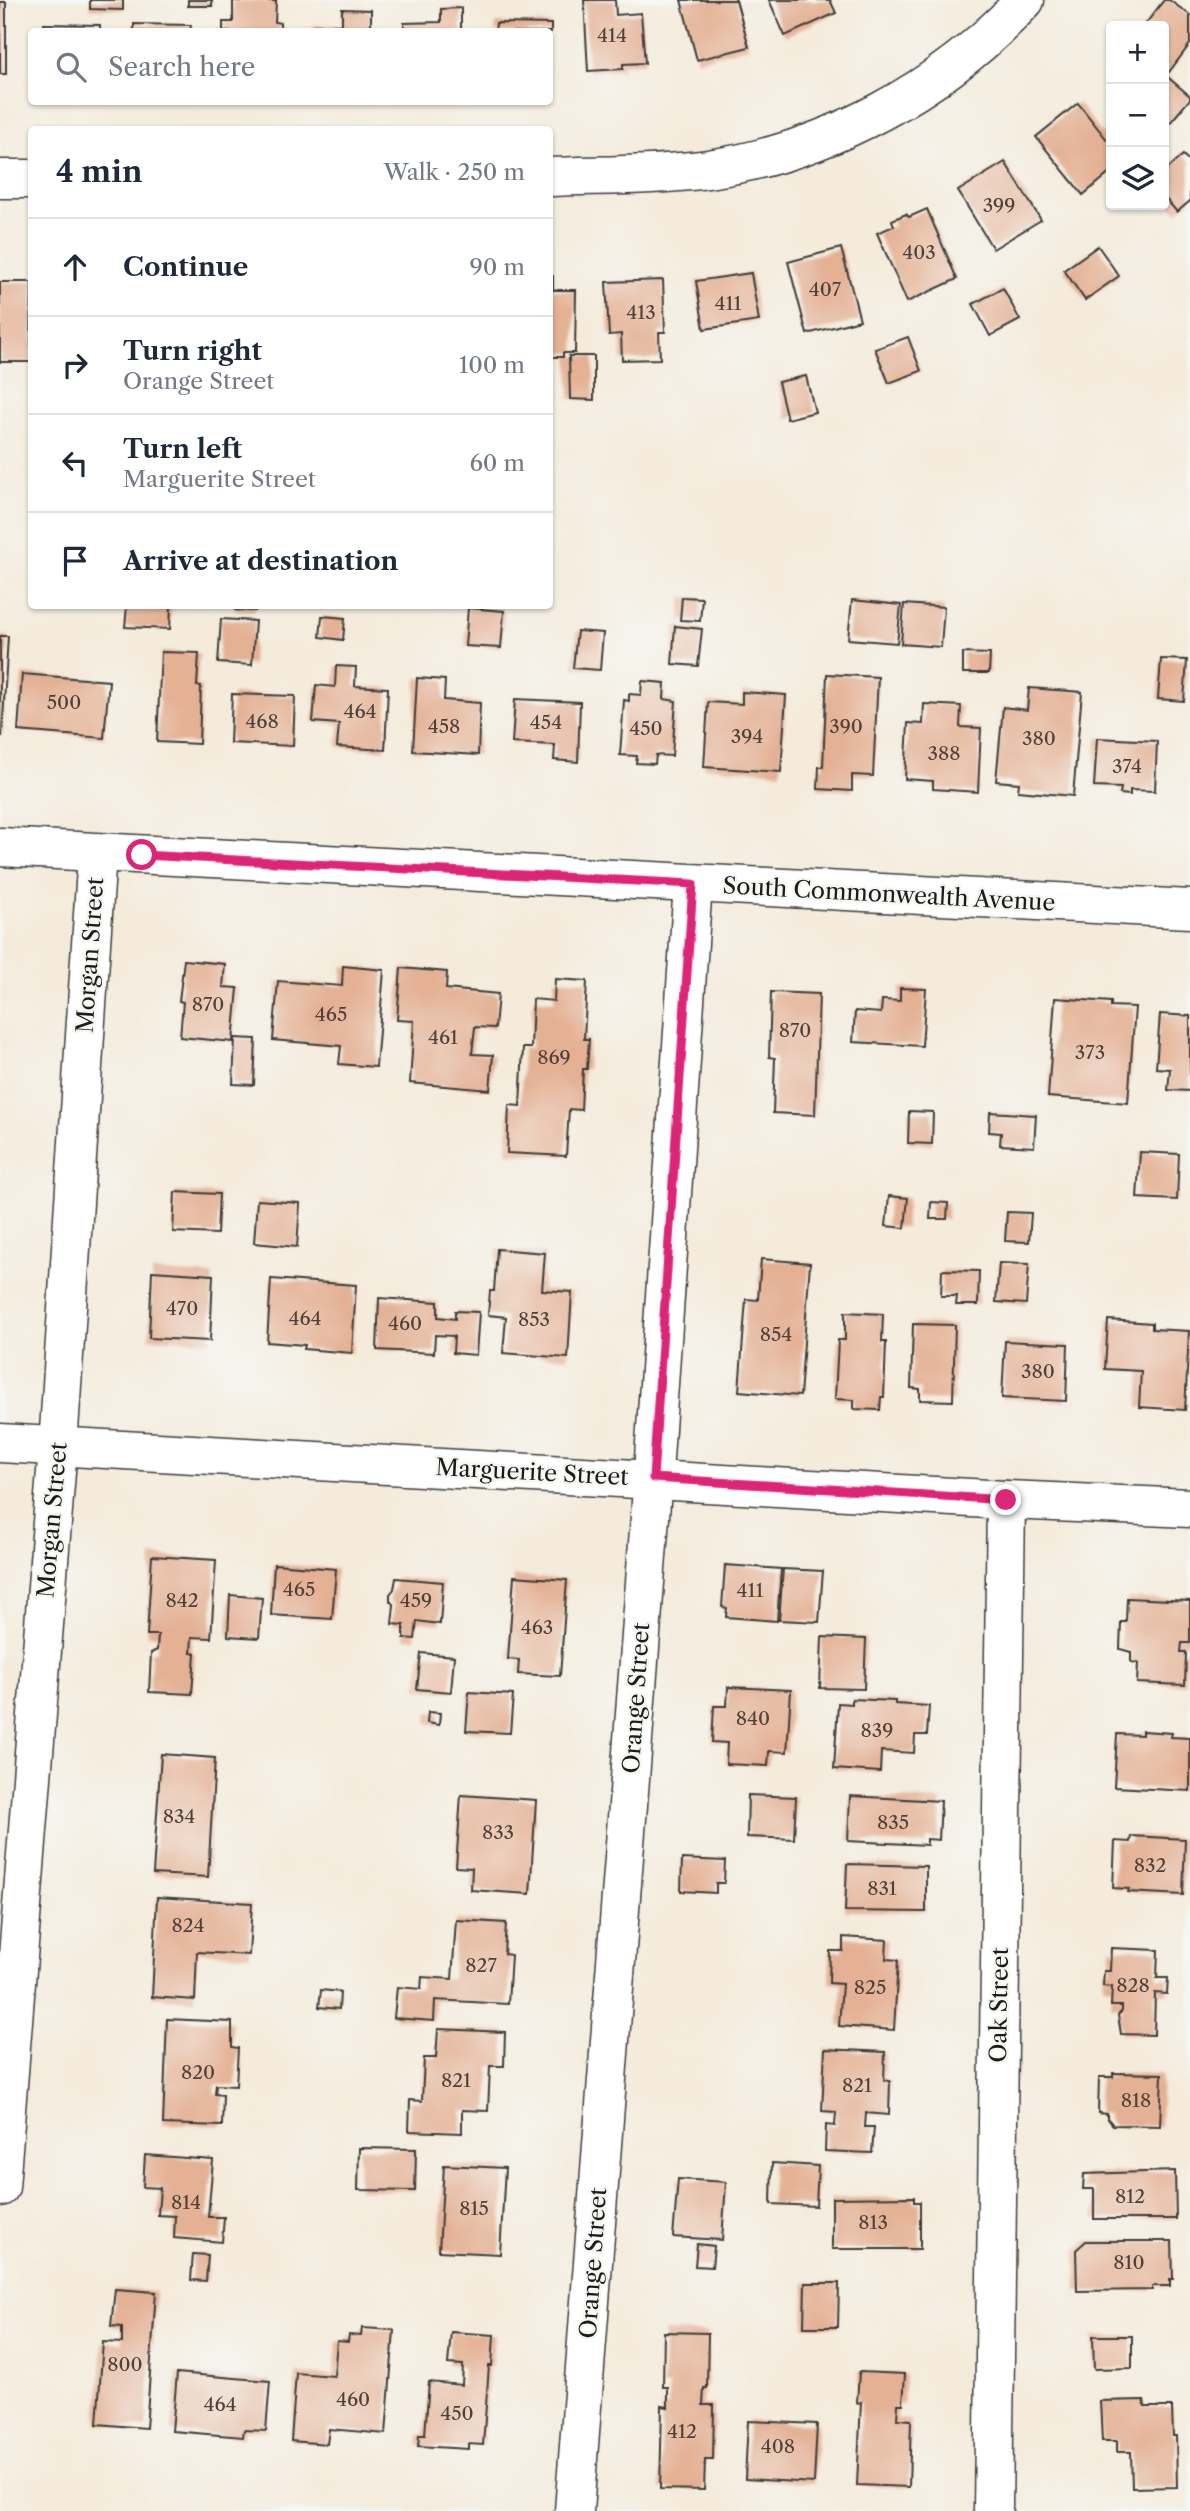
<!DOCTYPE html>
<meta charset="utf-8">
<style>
body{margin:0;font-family:"Libre Caslon Text",serif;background:#f6f6f7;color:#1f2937}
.controls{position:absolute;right:21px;top:21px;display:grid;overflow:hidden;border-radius:7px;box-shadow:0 2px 5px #0004}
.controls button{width:63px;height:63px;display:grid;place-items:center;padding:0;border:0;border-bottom:2px solid #e0e1e3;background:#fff;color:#1f2937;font:35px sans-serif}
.stop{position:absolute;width:21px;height:21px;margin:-16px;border:5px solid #db2777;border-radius:50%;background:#fff}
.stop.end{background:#db2777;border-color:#fff;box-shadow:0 2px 7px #0008}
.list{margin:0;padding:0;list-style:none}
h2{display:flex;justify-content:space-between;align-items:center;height:91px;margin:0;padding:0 28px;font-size:30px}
h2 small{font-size:23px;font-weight:400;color:#747a83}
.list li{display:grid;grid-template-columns:46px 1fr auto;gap:21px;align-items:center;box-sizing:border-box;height:98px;padding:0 28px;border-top:2px solid #e0e1e3}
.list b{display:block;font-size:26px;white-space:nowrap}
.list p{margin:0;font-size:23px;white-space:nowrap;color:#747a83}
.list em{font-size:23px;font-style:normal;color:#747a83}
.icon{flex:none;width:38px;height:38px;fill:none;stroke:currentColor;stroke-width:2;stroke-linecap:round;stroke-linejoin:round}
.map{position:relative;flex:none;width:1190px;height:2511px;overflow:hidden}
.search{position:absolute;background:#fff;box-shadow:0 2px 5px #0004;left:28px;top:28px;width:525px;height:77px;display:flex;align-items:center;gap:18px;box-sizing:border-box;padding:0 24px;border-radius:7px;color:#747a83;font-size:26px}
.panel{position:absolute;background:#fff;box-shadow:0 2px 5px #0004;left:28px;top:126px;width:525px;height:483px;border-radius:7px}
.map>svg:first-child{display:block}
.building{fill:#e4b194}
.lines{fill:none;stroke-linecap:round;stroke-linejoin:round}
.minor-casing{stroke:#3c3b39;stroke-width:41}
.minor{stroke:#fff;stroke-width:38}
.route{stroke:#db2777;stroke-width:9}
.labels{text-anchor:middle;stroke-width:5;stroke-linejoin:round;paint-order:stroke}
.number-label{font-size:19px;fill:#4e413a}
.street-label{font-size:23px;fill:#1c1c1c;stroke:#f6f6f2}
</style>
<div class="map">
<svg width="1190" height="2511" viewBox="0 0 1190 2511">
<rect width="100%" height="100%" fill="#f6f6f2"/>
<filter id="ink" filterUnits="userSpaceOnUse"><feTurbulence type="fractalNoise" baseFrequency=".0143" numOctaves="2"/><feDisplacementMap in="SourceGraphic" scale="14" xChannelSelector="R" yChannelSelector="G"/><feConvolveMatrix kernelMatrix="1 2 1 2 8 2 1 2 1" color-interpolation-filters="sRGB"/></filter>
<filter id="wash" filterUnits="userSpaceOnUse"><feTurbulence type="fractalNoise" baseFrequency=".00686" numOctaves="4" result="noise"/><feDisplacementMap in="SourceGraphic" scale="28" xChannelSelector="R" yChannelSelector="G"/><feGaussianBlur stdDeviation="1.57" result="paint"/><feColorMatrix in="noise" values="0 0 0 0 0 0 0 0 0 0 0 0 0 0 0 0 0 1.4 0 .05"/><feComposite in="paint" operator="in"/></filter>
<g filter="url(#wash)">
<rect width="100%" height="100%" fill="#f4ebdb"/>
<g id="blocks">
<!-- building -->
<g class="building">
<polygon points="90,0 123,0 123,10 90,9"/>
<rect x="188" y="0" width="24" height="6"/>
<polygon points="584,0 615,0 616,15 641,13 645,63 623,64 623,69 588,71"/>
<polygon points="681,0 736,0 749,47 697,60"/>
<polygon points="769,0 830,0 836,13 785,36"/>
<polygon points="1164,0 1169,0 1190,15 1190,44 1169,72 1164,68 1164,26 1144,26"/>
<polygon points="233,1 276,1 275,22 280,23 280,32 223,32 223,22 233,22"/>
<rect x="0" y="2" width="6" height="72"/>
<polygon points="461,8 461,32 404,32 404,23 441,22 441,9"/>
<polygon points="342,9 371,10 371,32 313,32 313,25 342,25"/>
<polygon points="496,23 551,24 551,32 495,32"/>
<polygon points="44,24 100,25 100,32 44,32"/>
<polygon points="134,24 191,25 190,32 134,32"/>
<polygon points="1164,74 1190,96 1190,99 1170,123 1164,118"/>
<polygon points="1078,103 1111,145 1111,172 1083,195 1036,137"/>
<polygon points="1183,155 1190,162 1190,201 1177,212 1164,197 1164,172"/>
<polygon points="1005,162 1041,220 993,249 958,191"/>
<polygon points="927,209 957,279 907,302 877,233 894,226 892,220 906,214 909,217"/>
<polygon points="1098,246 1119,276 1085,300 1064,270"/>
<polygon points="841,248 860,320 807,334 788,262"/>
<polygon points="751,273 759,321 704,329 696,281"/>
<polygon points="550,276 553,276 553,290 576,290 575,353 563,353 563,357 550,357"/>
<polygon points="663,280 665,332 659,332 660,359 622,360 621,334 609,335 606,282"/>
<polygon points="0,282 32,282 31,362 0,362"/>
<polygon points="1003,288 1020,320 990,336 973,304"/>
<polygon points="908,337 921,371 889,383 875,349"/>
<polygon points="569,356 594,356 594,400 570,399"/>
<polygon points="806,376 815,412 787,419 778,382"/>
<polygon points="682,597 702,598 700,621 680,620"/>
<polygon points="852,600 901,605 897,643 848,639"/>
<polygon points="904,604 944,607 941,647 901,644"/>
<polygon points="127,606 171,606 170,629 125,627"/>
<polygon points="236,606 255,606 255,611 235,610"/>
<polygon points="468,608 504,611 501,648 465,646"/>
<polygon points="322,616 345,618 343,640 320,637"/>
<polygon points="221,619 255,621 252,665 218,663"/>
<polygon points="675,626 702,629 698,666 672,664"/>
<polygon points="577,631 603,633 600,670 573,668"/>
<polygon points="0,636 8,636 2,736 0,736"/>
<polygon points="161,652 199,653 197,686 201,686 199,744 157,742"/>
<polygon points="963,653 990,654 989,673 963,673"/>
<polygon points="1161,659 1187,660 1184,701 1158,699"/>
<polygon points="336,666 356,667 355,686 388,688 385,750 337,747 339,724 313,722 316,685 335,687"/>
<polygon points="22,674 109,681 104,738 18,731"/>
<polygon points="827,674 878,677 873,776 852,775 852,791 818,789 819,767 823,767"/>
<polygon points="417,678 445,680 444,700 480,703 478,755 413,751"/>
<polygon points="642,681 665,683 664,699 676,701 672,756 656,755 655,764 636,763 637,756 620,755 624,700 629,701 629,694 641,695"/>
<polygon points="1029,688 1082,692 1073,796 1018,791 1019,783 996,781 1003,707 1027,710"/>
<polygon points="742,692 786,695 781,772 704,767 708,702 742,704"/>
<polygon points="232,694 295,696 293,746 230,743"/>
<polygon points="515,699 580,702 578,762 554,760 555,745 512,743"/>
<polygon points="924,704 961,706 960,727 981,728 978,792 933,789 933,781 905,779 908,723 923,724"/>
<polygon points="1097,738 1157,741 1155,791 1130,790 1130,795 1120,794 1121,788 1094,787"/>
<polygon points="184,960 225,964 223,987 238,988 233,1042 180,1037 183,1002 179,1001"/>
<polygon points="343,966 384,970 376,1067 339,1064 341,1046 273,1040 278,981 342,986"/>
<polygon points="401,968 447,972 446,989 498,994 495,1028 475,1027 472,1054 493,1055 490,1090 410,1083 414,1021 397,1020"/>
<polygon points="555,979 587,981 584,1039 589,1039 587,1069 583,1069 581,1110 569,1109 566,1156 507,1153 509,1105 520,1106 523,1048 531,1048 533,999 554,1001"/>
<polygon points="900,988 926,989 922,1046 853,1042 855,1011 881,1013 882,1000 900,1001"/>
<polygon points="771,992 819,994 815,1115 773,1113 775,1058 769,1057"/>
<polygon points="1055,998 1111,1002 1111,1006 1135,1007 1128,1103 1048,1097"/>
<polygon points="1160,1014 1190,1016 1190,1091 1168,1090 1170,1069 1156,1068"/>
<polygon points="235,1038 256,1039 254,1085 233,1084"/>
<polygon points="909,1111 933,1112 932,1144 908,1143"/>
<polygon points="990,1112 1036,1115 1034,1147 1000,1145 1001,1133 989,1132"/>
<polygon points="1140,1152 1179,1154 1177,1200 1137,1198"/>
<polygon points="175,1192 219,1194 217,1234 173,1232"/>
<polygon points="889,1196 908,1198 905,1228 886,1226"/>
<polygon points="257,1200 300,1203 297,1247 254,1243"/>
<polygon points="931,1202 948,1203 947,1219 930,1219"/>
<polygon points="1007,1212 1031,1213 1029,1242 1005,1241"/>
<polygon points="497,1249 545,1253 542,1290 572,1292 568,1358 503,1353 506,1317 488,1315 490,1291 494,1291"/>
<polygon points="761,1259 810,1263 800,1396 739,1391 746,1299 758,1300"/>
<polygon points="999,1263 1029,1264 1026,1304 996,1302"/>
<polygon points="942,1270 979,1271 978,1305 956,1305 957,1296 941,1296"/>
<polygon points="152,1271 213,1275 210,1341 149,1338"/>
<polygon points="271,1279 356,1285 352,1353 304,1349 305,1345 267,1342"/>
<polygon points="379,1298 438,1302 438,1317 455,1319 455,1311 479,1312 476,1355 453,1353 454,1336 435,1335 434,1353 377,1350"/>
<polygon points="845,1312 883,1314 882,1342 886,1342 884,1397 881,1397 880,1410 854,1409 854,1400 835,1399 838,1340 845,1340"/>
<polygon points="1108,1320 1152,1323 1152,1329 1189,1331 1185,1410 1139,1407 1141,1371 1105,1369"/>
<polygon points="913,1324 955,1325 953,1401 920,1400 920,1389 911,1388"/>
<polygon points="1005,1341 1068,1344 1066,1401 1002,1398"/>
<polygon points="152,1556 216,1560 211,1638 192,1637 191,1653 195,1653 192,1694 149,1692 151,1653 157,1650 158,1635 147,1635"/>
<polygon points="274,1564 336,1569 332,1619 271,1615"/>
<polygon points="725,1565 781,1569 777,1621 726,1617 727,1608 722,1607"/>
<polygon points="783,1569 823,1571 819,1622 779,1620"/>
<polygon points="514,1576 567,1580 560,1676 518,1674 519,1660 508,1659"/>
<polygon points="396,1578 443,1582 440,1624 417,1621 415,1639 404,1638 404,1625 392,1624 394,1605 390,1601 390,1594 394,1589"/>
<polygon points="230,1595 262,1598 259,1638 228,1636"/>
<polygon points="1127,1598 1190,1601 1190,1643 1182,1643 1181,1652 1186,1652 1185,1685 1137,1683 1138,1663 1131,1662 1131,1652 1120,1649 1121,1622 1126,1622"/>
<polygon points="822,1637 866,1639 864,1689 820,1688"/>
<polygon points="421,1653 454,1656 451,1692 417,1689"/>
<polygon points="728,1687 791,1690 787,1752 769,1751 768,1766 726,1764 727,1743 712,1742 714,1706 727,1706"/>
<polygon points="469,1692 513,1695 510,1733 466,1731"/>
<polygon points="852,1699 895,1701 895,1704 929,1706 927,1735 915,1735 914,1753 881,1751 880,1772 834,1769 838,1703 852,1704"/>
<polygon points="428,1712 440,1713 439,1725 427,1723"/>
<polygon points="1142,1731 1172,1733 1171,1737 1190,1738 1190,1791 1114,1787 1117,1734 1142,1735"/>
<polygon points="161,1754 215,1758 208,1877 153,1874"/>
<polygon points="461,1795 536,1800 530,1894 471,1890 472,1868 456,1867"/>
<polygon points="748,1795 796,1797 794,1839 747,1837"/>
<polygon points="850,1796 941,1801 939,1840 927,1839 927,1845 848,1841"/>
<polygon points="1131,1836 1185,1839 1183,1895 1128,1892 1129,1889 1113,1888 1115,1841 1130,1842"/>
<polygon points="682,1859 725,1861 724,1883 716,1883 716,1893 681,1891"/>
<polygon points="847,1864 926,1866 926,1912 845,1911"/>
<polygon points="157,1897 252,1903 249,1955 197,1952 195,2000 152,1997"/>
<polygon points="456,1920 506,1923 504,1954 511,1955 508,2004 435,2000 434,2021 394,2018 397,1987 421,1989 422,1977 452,1979"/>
<polygon points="843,1937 887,1940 886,1959 898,1960 894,2030 839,2026 842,1984 829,1983 830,1951 843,1951"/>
<polygon points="1111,1948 1158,1950 1157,1978 1168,1978 1167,1994 1155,1993 1154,2035 1121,2034 1118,2015 1122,2011 1122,2006 1111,2006 1112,1987 1103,1986 1104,1971 1110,1971"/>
<polygon points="321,1990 340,1992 339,2009 319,2007"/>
<polygon points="167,2019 232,2022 232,2047 238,2048 236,2086 216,2085 215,2094 223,2095 222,2126 163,2124"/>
<polygon points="438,2029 505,2032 504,2066 490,2066 488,2111 462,2110 462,2133 409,2131 410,2100 422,2101 424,2058 436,2058"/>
<polygon points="825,2049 885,2052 884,2080 890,2081 889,2115 866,2113 865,2127 874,2127 872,2153 825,2151 826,2125 835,2126 836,2112 822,2111"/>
<polygon points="1113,2073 1162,2074 1160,2126 1113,2125 1107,2118 1107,2114 1098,2113 1099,2077 1113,2077"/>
<polygon points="359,2148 416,2149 415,2191 358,2190"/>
<polygon points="145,2155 213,2160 208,2217 224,2217 222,2242 174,2238 175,2216 158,2215 160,2188 143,2187"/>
<polygon points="772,2163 818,2166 816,2206 771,2204"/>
<polygon points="444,2165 505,2168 500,2254 439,2251"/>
<polygon points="1175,2171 1176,2219 1094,2219 1094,2189 1083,2189 1084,2174"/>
<polygon points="678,2179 726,2182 722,2240 673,2237"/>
<polygon points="914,2197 914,2202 920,2202 920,2249 832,2249 832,2198"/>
<polygon points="1086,2241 1172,2241 1173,2279 1170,2279 1170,2286 1152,2286 1152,2290 1077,2291 1076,2250"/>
<polygon points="697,2244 714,2246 712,2267 695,2266"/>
<polygon points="193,2254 208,2255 206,2281 191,2280"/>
<polygon points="805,2283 839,2283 838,2327 804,2327"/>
<polygon points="115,2289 156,2292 146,2428 97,2424 103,2342 122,2343 122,2327 111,2326"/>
<polygon points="362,2328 394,2330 386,2434 329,2429 327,2444 291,2441 296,2373 334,2376 337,2341 348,2342 349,2335 361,2336"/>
<polygon points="451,2332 494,2335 492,2366 489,2366 483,2445 468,2444 468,2449 418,2446 419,2435 425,2435 429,2382 462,2385 463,2365 448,2364"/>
<polygon points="664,2332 708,2333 707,2388 704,2388 703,2405 714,2405 713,2460 705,2460 704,2490 660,2489 662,2406 668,2407 668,2387 663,2387"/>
<polygon points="1093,2336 1132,2336 1132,2368 1094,2369"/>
<polygon points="859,2372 905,2374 903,2404 898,2404 897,2419 911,2420 909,2487 857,2485 861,2402 857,2403"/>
<polygon points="177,2373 270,2381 266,2431 244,2430 243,2437 172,2431"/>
<polygon points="1144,2400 1145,2407 1172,2407 1173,2436 1176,2436 1177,2487 1132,2488 1131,2452 1117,2452 1117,2441 1102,2441 1100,2401"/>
<polygon points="748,2421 817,2424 814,2483 745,2479"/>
</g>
</g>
</g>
<g filter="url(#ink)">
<use href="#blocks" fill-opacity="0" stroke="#3c3b39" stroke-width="2"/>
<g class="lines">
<!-- minor casing -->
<g class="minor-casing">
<g id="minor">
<path d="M 550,177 C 602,175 656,176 708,169 C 828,152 944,88 1025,0"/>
<polyline points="0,179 32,179"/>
<polyline points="0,847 1190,909"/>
<polyline points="0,1443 1006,1500 1190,1508"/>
<polyline points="0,2187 58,1446 97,853"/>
<polyline points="574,2511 650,1517 693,884"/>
<polyline points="993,2511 1006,1500"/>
</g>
</g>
<!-- minor -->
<use href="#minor" class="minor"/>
</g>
</g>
<g class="lines" filter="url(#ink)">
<!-- route -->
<polyline class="route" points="142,855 693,884 653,1478 1006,1500"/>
</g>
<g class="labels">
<!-- number labels -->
<g class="number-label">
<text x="612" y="42">414</text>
<text x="999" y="212">399</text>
<text x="919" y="259">403</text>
<text x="825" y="296">407</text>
<text x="728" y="310">411</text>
<text x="641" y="319">413</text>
<text x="64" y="709">500</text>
<text x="360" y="718">464</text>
<text x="262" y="728">468</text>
<text x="546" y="729">454</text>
<text x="444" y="733">458</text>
<text x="846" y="733">390</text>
<text x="646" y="735">450</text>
<text x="747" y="743">394</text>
<text x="1039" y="745">380</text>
<text x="944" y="760">388</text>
<text x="1127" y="773">374</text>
<text x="208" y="1011">870</text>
<text x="331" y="1021">465</text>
<text x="795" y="1037">870</text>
<text x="443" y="1044">461</text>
<text x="1090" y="1059">373</text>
<text x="554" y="1064">869</text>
<text x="182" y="1315">470</text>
<text x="305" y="1325">464</text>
<text x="534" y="1326">853</text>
<text x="405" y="1330">460</text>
<text x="776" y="1341">854</text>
<text x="1038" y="1378">380</text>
<text x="299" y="1596">465</text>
<text x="750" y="1597">411</text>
<text x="182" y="1607">842</text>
<text x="416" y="1607">459</text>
<text x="537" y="1634">463</text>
<text x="753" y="1725">840</text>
<text x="877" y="1737">839</text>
<text x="179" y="1823">834</text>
<text x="893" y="1829">835</text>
<text x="498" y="1839">833</text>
<text x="1150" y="1872">832</text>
<text x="882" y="1895">831</text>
<text x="188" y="1932">824</text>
<text x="481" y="1972">827</text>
<text x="1133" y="1992">828</text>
<text x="870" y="1994">825</text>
<text x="198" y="2079">820</text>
<text x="456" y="2087">821</text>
<text x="857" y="2092">821</text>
<text x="1136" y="2107">818</text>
<text x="1130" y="2203">812</text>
<text x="186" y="2209">814</text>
<text x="474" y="2215">815</text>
<text x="873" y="2229">813</text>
<text x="1129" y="2269">810</text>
<text x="125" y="2371">800</text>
<text x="353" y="2406">460</text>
<text x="220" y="2411">464</text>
<text x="457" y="2420">450</text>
<text x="682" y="2438">412</text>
<text x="778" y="2453">408</text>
</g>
<!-- street labels -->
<g class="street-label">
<text transform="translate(889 894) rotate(3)" y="8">South Commonwealth Avenue</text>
<text transform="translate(90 955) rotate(-86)" y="8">Morgan Street</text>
<text transform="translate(532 1472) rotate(3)" y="8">Marguerite Street</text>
<text transform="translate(52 1520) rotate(-85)" y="8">Morgan Street</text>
<text transform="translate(636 1698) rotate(-86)" y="8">Orange Street</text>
<text transform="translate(999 2005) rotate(-89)" y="8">Oak Street</text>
<text transform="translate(593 2263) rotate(-86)" y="8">Orange Street</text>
</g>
</g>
</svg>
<div class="controls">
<button>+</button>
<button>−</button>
<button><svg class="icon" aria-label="layers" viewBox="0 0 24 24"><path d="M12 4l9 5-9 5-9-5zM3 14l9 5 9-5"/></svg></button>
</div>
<div class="stop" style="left:142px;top:855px"></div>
<div class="stop end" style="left:1006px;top:1500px"></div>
<div class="search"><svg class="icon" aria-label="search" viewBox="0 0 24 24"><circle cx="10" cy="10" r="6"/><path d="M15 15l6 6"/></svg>Search here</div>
<section class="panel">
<h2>4 min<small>Walk · 250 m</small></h2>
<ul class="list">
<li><svg class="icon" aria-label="ahead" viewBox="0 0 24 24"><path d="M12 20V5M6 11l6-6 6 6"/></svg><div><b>Continue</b></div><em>90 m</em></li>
<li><svg class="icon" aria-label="right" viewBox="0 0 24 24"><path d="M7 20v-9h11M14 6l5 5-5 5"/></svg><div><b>Turn right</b><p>Orange Street</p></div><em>100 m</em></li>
<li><svg class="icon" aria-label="left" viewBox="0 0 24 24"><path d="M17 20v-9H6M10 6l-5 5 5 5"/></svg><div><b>Turn left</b><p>Marguerite Street</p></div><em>60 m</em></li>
<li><svg class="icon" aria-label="arrive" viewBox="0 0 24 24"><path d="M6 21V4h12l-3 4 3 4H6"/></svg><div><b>Arrive at destination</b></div></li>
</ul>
</section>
</div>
